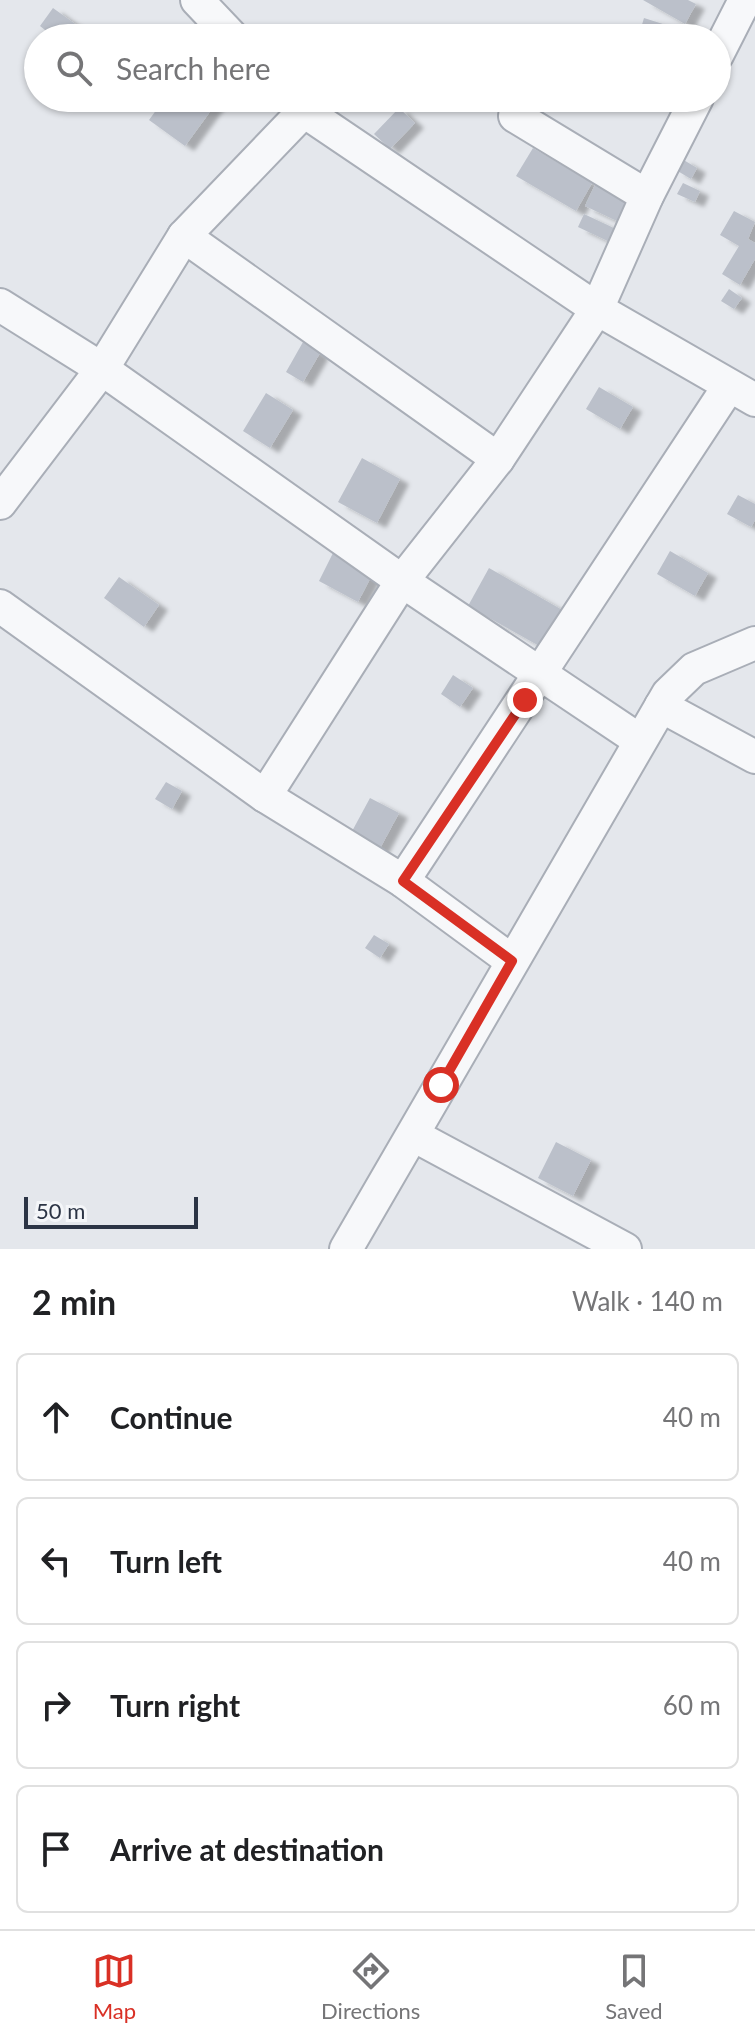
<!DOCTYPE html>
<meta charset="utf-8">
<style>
body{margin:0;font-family:Lato,sans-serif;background:#f6f6f6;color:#202124}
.scale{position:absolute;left:24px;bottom:20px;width:174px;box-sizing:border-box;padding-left:8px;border:4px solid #2b3445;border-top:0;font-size:22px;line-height:28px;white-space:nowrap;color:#2b3445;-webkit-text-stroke:6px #f4f6f9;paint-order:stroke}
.stop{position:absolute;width:24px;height:24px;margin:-18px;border:6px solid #d93025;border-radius:50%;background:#fff}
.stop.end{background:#d93025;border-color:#fff;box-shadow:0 2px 8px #0008}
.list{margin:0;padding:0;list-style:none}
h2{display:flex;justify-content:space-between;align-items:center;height:104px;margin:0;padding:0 32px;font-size:34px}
h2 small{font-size:26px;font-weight:400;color:#757577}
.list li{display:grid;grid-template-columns:52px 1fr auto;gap:24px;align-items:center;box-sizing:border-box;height:128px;margin:0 16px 16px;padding:0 16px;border:2px solid #e0e0e0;border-radius:12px}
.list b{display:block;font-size:30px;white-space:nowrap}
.list em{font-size:26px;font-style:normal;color:#757577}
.icon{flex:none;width:44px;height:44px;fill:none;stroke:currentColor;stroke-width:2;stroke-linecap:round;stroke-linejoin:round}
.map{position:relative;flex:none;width:755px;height:1249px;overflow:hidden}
.search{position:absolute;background:#fff;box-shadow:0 2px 6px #0004;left:24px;right:24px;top:24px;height:88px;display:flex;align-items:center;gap:20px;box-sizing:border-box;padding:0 28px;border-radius:44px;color:#757577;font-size:30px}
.sheet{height:680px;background:#fff}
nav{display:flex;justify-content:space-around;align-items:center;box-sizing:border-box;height:112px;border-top:2px solid #e0e0e0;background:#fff;font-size:22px;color:#757577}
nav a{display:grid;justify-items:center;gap:4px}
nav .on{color:#d93025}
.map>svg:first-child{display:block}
.building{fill:#bbc0ca;filter:url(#shadow)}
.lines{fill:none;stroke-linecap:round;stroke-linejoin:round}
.minor-casing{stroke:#a9aeb7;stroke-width:36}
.minor{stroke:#f7f8fa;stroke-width:32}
.route{stroke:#d93025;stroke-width:10}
</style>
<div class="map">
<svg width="755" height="1249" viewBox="0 0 755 1249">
<defs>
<filter id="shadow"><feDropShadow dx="9" dy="5" stdDeviation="2" flood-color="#0004"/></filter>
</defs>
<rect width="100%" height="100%" fill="#e4e7ec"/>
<!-- building -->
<g class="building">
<polygon points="643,0 688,0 696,4 685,24"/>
<polygon points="53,8 78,26 69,38 55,38 40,26"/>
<polygon points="644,18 666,25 662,38 638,38"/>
<polygon points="165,98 220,98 185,146 149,120"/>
<polygon points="399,108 415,123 390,149 374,134"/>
<polygon points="533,148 592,183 576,211 516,176"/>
<polygon points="682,159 697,168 691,179 676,170"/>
<polygon points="683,183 700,191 695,202 677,194"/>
<polygon points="595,185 627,200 617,221 585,206"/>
<polygon points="734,211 755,222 748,239 755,243 755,259 740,285 722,274 739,246 720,235"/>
<polygon points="584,214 618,230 612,243 578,227"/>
<polygon points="729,289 742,298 734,309 721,301"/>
<polygon points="303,342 320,353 303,382 286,372"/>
<polygon points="599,387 633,407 620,429 586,409"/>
<polygon points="266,393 293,410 270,448 243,431"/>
<polygon points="362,458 400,479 377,523 338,502"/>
<polygon points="738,495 755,504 755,520 751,527 727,514"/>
<polygon points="335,549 375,569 358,602 319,581"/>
<polygon points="670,551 708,573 695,596 657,574"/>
<polygon points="489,568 571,615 550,652 468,606"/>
<polygon points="119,577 159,605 144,627 104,598"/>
<polygon points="453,675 473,688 460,707 441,694"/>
<polygon points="166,782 182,791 172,809 155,799"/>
<polygon points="370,798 399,813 379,850 350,835"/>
<polygon points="374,935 389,944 380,958 365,948"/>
<polygon points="556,1142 591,1160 573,1196 538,1178"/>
</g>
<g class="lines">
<!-- minor casing -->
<g class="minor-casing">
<g id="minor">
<polyline points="197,0 233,38"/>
<polyline points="717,55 745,0"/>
<polyline points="291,98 304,111 597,309 755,400"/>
<polyline points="515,116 647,196"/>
<polyline points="184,236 498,459"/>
<polyline points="0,305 102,369 402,581 639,740"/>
<polyline points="0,503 102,369 184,236 304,111"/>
<polyline points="0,606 265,796 403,881 512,961"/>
<polyline points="661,706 755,757"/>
<polyline points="265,796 402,581 498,459 597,309 647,196 697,98"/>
<polyline points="403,881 729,386"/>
<polyline points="413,1135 625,1249"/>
<polyline points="346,1249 668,694 694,669 755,643"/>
</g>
</g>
<!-- minor -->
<use href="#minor" class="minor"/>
</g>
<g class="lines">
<!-- route -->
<polyline class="route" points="441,1085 512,961 403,881 525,700"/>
</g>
</svg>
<div class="scale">50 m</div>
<div class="stop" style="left:441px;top:1085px"></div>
<div class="stop end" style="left:525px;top:700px"></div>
<div class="search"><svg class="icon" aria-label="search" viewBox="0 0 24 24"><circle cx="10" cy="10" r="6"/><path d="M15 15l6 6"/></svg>Search here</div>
</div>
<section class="sheet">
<h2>2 min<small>Walk · 140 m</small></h2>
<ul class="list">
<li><svg class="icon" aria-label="ahead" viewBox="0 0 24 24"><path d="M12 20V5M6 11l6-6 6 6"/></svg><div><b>Continue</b></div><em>40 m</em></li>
<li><svg class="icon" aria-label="left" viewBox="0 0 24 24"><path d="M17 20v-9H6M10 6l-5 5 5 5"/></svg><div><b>Turn left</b></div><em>40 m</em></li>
<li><svg class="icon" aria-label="right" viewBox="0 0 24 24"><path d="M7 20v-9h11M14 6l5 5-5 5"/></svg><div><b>Turn right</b></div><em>60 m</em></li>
<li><svg class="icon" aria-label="arrive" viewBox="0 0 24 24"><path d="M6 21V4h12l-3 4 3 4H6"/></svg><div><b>Arrive at destination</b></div></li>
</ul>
</section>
<nav>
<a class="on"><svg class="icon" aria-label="map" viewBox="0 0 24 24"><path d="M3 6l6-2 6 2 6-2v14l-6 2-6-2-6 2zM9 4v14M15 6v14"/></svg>Map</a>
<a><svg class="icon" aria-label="directions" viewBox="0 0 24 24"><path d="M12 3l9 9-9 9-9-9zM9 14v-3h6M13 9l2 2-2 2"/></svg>Directions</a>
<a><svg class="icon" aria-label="saved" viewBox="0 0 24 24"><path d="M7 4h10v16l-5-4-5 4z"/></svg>Saved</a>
</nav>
